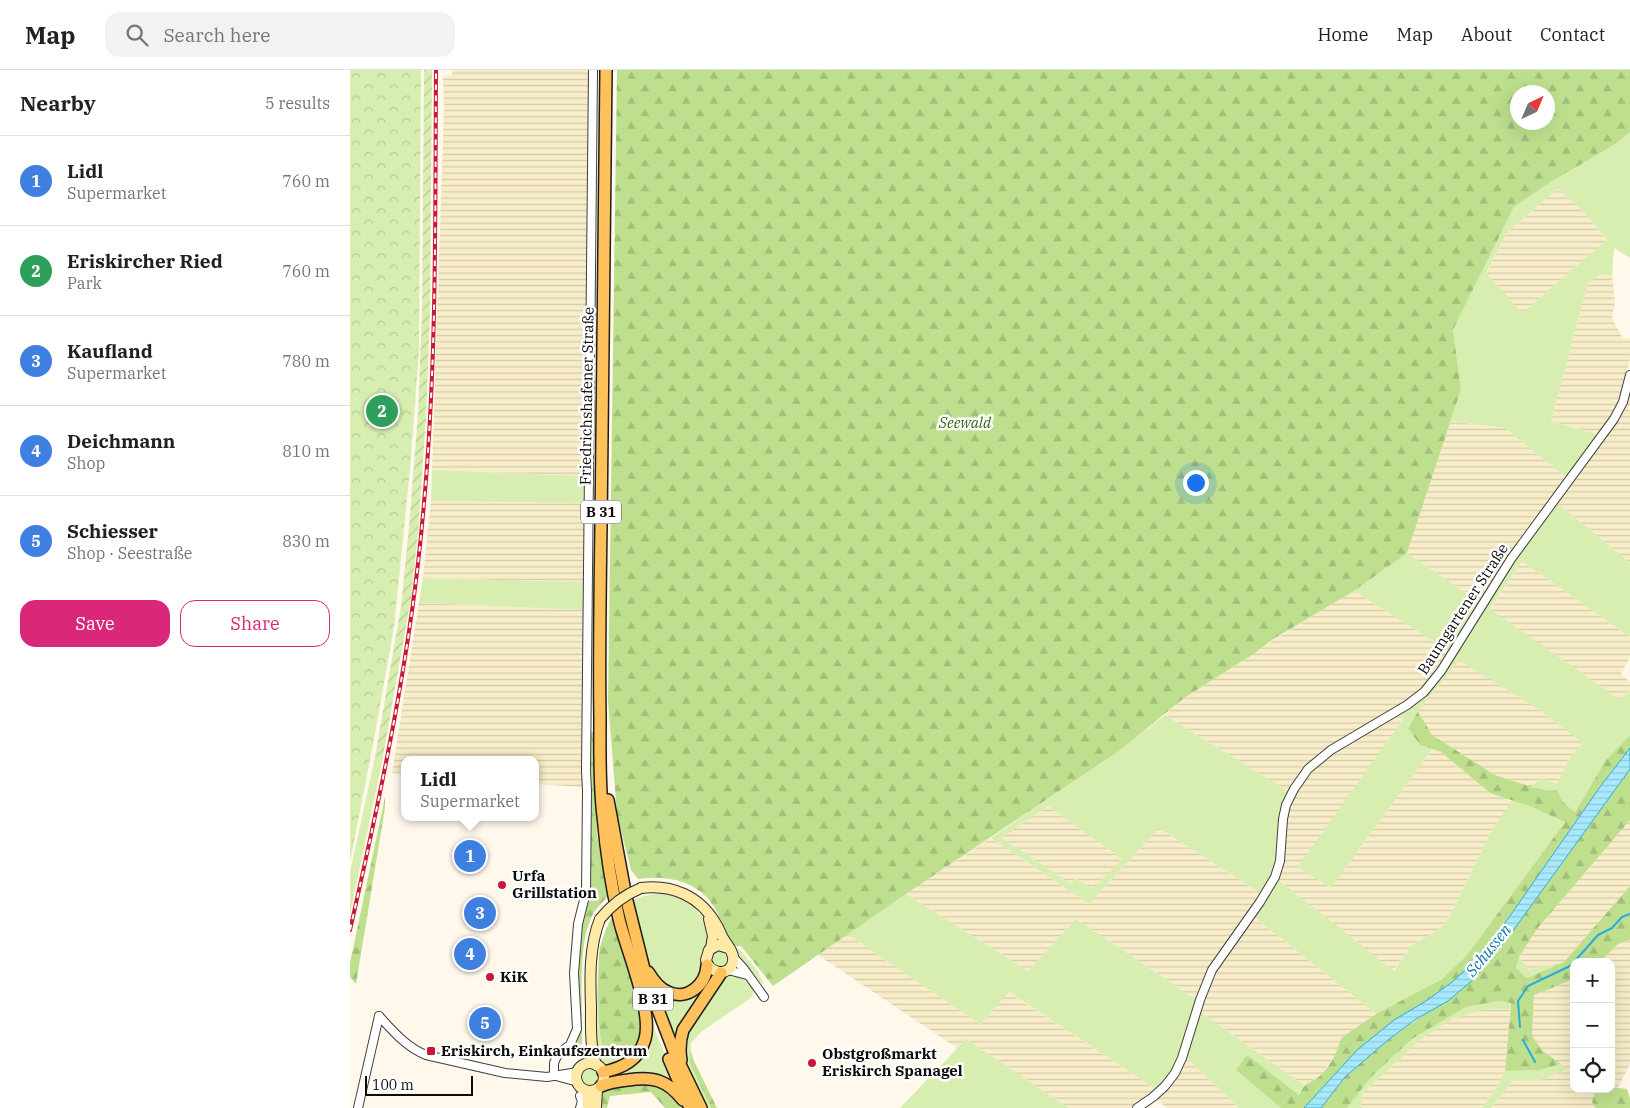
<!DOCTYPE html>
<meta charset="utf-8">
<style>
body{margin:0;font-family:"IBM Plex Serif",serif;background:#f2f2f2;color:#202124}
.controls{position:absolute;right:15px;bottom:15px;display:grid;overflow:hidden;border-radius:10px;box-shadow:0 5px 20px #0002}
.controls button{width:45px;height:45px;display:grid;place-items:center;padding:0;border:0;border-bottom:1px solid #e0e0e0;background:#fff;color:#202124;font:25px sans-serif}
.compass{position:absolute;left:1160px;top:15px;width:45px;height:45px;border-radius:50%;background:#fff;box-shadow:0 5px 20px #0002;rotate:44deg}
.scale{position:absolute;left:15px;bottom:12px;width:108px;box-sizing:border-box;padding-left:5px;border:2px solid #0c0c0c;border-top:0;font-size:14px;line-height:18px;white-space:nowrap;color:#0c0c0c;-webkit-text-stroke:4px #fff;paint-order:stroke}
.you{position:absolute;left:845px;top:412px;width:18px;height:18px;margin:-12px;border:4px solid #fff;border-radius:50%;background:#1a73e8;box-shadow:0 0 0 8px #1a73e833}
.badge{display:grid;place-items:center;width:32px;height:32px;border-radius:50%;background:#db2777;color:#fff;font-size:16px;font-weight:700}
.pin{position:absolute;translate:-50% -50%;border:2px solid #fff;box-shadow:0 1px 5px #0006}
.popup{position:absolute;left:51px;top:686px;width:138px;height:65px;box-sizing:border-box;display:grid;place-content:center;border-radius:10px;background:#fff;filter:drop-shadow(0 1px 4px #0005);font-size:16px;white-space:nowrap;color:#757577}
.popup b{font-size:19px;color:#202124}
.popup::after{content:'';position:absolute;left:50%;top:100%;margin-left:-10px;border:10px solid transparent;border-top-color:#fff}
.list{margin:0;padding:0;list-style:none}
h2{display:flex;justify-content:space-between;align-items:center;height:65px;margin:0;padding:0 20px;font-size:21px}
h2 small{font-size:16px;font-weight:400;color:#757577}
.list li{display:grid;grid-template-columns:32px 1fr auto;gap:15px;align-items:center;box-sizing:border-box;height:90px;padding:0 20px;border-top:1px solid #e0e0e0}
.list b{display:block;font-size:19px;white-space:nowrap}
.list p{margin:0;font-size:16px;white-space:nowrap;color:#757577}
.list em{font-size:16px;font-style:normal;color:#757577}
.actions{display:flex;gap:10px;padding:15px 20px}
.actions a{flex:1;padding:11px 0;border:1px solid #db2777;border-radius:15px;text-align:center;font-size:18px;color:#db2777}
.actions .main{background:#db2777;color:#fff}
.icon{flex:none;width:28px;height:28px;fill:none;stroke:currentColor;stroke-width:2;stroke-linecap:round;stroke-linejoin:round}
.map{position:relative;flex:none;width:1280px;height:1038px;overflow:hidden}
header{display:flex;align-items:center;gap:30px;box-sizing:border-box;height:70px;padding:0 25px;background:#fff;border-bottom:1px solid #e0e0e0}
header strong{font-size:24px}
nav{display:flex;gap:28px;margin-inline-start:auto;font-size:18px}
.search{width:350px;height:45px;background:#f2f2f2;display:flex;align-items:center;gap:12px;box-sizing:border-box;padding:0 18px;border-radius:15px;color:#757577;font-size:19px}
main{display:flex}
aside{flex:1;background:#fff}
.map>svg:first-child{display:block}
.farmland{fill:url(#farmland-rules)}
.grass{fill:#d8eeb0;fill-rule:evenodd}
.forest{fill:url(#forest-firs);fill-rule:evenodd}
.park{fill:url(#park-crowns)}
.garden{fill:url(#garden-furrows)}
.water{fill:url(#water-rules);stroke:#29acdb}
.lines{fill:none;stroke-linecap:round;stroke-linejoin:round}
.stream{stroke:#29acdb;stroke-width:2}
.street-casing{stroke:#3f3f3f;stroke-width:10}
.secondary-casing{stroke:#2e2e2e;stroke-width:12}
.primary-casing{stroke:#1d1d1d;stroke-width:14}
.street{stroke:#fff;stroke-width:8}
.secondary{stroke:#ffe9a6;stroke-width:10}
.primary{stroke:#ffc15b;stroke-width:11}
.rail-casing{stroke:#ca1637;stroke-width:4}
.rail{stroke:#fff;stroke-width:2;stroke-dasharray:5.5;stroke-linecap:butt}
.secondary-bridge-casing{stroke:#2e2e2e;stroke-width:12;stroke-linecap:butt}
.secondary-bridge{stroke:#ffe9a6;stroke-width:10}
.poi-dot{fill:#ca1637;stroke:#fff;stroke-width:2}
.labels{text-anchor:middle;stroke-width:5;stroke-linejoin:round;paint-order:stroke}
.shield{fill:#fff;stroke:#555;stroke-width:1}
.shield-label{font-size:14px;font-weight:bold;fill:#0c0c0c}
.street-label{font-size:15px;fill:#0c0c0c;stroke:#fff}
.park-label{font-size:15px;font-style:italic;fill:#336a16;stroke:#fff}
.poi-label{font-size:15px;font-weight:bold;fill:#0c0c0c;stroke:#fff;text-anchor:start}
.water-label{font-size:16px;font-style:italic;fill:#097aaa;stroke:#fff}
</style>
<header>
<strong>Map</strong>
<div class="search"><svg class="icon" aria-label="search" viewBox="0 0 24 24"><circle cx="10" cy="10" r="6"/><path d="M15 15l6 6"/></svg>Search here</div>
<nav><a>Home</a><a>Map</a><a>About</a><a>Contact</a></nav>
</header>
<main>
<aside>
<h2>Nearby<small>5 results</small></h2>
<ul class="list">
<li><span class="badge" style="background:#3f7fe0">1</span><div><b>Lidl</b><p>Supermarket</p></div><em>760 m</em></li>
<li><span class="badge" style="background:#2e9e5b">2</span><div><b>Eriskircher Ried</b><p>Park</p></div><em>760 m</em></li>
<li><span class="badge" style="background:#3f7fe0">3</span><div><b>Kaufland</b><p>Supermarket</p></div><em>780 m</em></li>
<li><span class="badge" style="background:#3f7fe0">4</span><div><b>Deichmann</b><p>Shop</p></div><em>810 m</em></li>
<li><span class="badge" style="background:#3f7fe0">5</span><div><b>Schiesser</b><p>Shop · Seestraße</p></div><em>830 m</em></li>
</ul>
<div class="actions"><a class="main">Save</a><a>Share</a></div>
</aside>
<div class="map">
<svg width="1280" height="1038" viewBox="0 0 1280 1038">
<defs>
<pattern id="farmland-rules" width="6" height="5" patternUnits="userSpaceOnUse" patternTransform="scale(1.25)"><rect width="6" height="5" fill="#f8edc8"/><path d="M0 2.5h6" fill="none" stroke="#d3caab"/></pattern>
<pattern id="forest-firs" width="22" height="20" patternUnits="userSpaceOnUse" patternTransform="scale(1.25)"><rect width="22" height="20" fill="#bee08e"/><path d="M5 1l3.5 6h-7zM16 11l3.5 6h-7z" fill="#a2bf79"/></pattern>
<pattern id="park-crowns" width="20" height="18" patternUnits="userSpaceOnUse" patternTransform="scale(1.25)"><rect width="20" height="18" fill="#d8eeb0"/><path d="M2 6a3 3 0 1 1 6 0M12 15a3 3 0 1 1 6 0" fill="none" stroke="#b8cb96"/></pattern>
<pattern id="garden-furrows" width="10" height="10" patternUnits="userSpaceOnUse" patternTransform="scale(1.25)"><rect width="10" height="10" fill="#d8eeb0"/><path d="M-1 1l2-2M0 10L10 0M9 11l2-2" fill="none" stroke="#b8cb96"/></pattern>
<pattern id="water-rules" width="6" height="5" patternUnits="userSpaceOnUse" patternTransform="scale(1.25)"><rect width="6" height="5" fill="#a9e9fd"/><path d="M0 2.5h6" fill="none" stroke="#90c7d8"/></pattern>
</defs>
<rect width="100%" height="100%" fill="#fff8eb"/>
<!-- farmland -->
<g class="farmland">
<polygon points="102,0 241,0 235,406 82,400 94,41 93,8 102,4"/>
<polygon points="1207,119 1221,128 1232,139 1257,170 1172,243 1136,204 1157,163"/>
<polygon points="1250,205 1262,205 1265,231 1262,248 1272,267 1280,269 1280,288 1272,329 1265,344 1249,365 1201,351 1238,213"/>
<polygon points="1280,315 1280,493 1206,432 1274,338"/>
<polygon points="1101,351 1155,358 1218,409 1130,533 1057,483"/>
<polygon points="81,431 234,433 234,512 73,508"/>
<polygon points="1172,491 1280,567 1280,587 1271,604 1280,612 1280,620 1270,630 1140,540"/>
<polygon points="1004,521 1101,582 1088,601 1071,620 1057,631 985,675 939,722 815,645 834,628 905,583 922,571"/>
<polygon points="69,533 234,540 233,717 185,714 185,690 55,690 55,704 42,703"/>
<polygon points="1109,589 1185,637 1235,674 1215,697 1207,715 1190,708 1182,717 1145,705 1082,665 1068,641"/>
<polygon points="1049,643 1053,649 949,797 981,818 1082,679 1091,682 1140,723 1162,730 1138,767 1102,842 1091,858 1061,876 1043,901 927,809 935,789 934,757 940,733 954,710 967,696 989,678"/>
<polygon points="698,736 772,789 743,820 726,808 721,814 651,768"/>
<polygon points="1280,750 1280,816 1214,892 1178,900 1169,887 1187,859"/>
<polygon points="809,758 912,824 847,930 726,849 678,901 556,824 641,768 739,834"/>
<polygon points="903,846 1026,944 991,968 989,980 971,1005 954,1015 849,941 866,899"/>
<polygon points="497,864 630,954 658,922 807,1020 781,1038 719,1038 616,969 607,978 468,885"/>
<polygon points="1280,870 1280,994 1268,1017 1261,1017 1261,892 1250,892 1268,874"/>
<polygon points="1224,909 1224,1019 1246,1019 1242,1032 1245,1038 1141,1038 1162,1011 1195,1009 1216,998 1193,981 1182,966 1184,925"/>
<polygon points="1160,939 1155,1001 1148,1015 1132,1038 1011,1038 1012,1024 1070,970 1102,948 1132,940"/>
<polygon points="836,987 889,1038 816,1038 807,1028"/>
</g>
<!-- grass -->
<g class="grass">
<path d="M 1280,62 L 1280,188 L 1264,178 L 1262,205 L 1250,205 L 1238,213 L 1201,351 L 1249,365 L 1218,409 L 1155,358 L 1101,351 L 1111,320 L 1103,260 L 1164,137 L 1199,113 L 1264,75 ZM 1207,119 C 1227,133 1242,151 1257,170 L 1172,243 L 1136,203 L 1157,163 Z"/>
<polygon points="82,400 235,406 234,433 81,431"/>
<path d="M 1206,432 L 1280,493 L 1280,567 L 1172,491 L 1140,539 L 1270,630 L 1280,620 L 1280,665 L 1256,690 L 1225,742 L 1213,732 L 1207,720 L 1201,721 L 1182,717 L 1190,708 L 1207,714 C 1213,701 1221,681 1234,674 L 1185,637 L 1109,590 L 1068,641 L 1058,657 L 1070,675 L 1082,679 L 981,818 L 948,797 L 1053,649 L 1049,643 L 1067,632 L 1078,622 L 1166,488 Z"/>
<polygon points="1057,483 1130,533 1101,582 1004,521"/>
<polygon points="73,508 234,512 234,540 69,533"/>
<path d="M 815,645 L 939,722 L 929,751 L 928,763 L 929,782 L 922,809 L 912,824 L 809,758 L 739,834 L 641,768 L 772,679 ZM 698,736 L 772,789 L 743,819 L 725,808 L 721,814 L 652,768 Z"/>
<polygon points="25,687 32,692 0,844 0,802"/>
<polygon points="1162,730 1179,736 1215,752 1117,885 1092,909 1026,944 903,846 927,809 1044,901 1061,876 1091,858 1102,842 1138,767"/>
<path d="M 306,824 C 311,824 317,824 321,825 C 339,830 357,846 359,865 C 360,873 352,878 351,885 C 350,890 353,896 351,901 C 347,920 325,928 310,913 C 296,901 287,849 283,830 L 294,826 Z"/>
<polygon points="556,824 678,901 726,849 847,930 830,984 823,1000 807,1020 659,922 630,954 497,864"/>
<polygon points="384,879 390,880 407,900 414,914 413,915 389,890"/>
<circle cx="369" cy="889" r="8"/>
<polygon points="1169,887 1178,900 1214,892 1177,908 1166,898"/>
<polygon points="248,903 249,938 292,961 292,969 279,990 258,996 250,992 247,986 245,950"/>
<path d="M 382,904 C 392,907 398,912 404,921 L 402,927 L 351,962 L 341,973 L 340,994 L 361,1038 L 357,1038 L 334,990 L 335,962 L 368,911 L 377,905 Z"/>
<polygon points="359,908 361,909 326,975 302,916 321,927"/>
<polygon points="1150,931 1161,932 1160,939 1132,940 1102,949 1070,970 1012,1024 1011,1038 997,1038 1021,1007 1062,969 1116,937"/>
<polygon points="849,941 954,1015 948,1025 886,1000 931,1038 889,1038 836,987"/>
<polygon points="301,951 330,1021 262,1008 262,1005 271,1003"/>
<polygon points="616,969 719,1038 550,1038"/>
<polygon points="1211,994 1217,999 1195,1009 1162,1011 1141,1038 1132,1038 1148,1015 1155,1001 1190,1000"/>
<circle cx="240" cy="1007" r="8"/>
</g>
<!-- forest -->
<g class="forest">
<path d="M 267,0 L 1280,0 L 1280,62 L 1264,75 L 1199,113 L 1164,137 L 1103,260 L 1111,320 L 1057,483 L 1004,521 L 922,570 L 905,583 L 834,628 L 772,679 L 556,824 L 423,916 L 391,876 L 384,876 C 375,863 371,847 362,834 C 346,810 315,805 288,809 L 281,800 L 267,744 L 258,631 ZM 1168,22 L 1198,22 L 1198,52 L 1168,52 Z"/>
<path d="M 1068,641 L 1082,665 L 1145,705 L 1182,717 L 1201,721 L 1207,720 L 1213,732 L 1225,742 L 1256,690 L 1280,665 L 1280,678 L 1250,717 L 1148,863 L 1121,895 L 1102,912 L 1076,931 L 1007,980 L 954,1038 L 931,1038 L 886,1000 L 897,985 L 949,1025 C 957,1008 962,1014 972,1004 C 981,994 988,981 991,968 L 1026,944 L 1092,909 L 1117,885 L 1215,752 L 1179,736 L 1140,723 L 1091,682 L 1070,675 L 1058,658 Z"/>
<path d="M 238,662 L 243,662 L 247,765 L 258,826 C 252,833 245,839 241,848 C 227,879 233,939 232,974 L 229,976 L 227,973 L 231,956 L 228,929 L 230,862 L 237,836 L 240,813 L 242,729 L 239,705 Z"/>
<polygon points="1280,699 1280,750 1187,859 1169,887 1166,898 1177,908 1214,892 1280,816 1280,870 1268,874 1250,892 1224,892 1224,909 1184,925 1182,966 1193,981 1211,994 1190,1000 1155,1001 1161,933 1150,931 1116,937 1062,969 1021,1007 997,1038 971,1038 995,1007 1038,970 1124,909 1157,869"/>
<polygon points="35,727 35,738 6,914 0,907 0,893"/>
<path d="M 263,845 L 289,938 L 292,961 L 286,976 L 275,987 C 267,987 259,988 254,980 C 247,969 247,892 250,877 C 253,866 257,856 263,845 Z"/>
<polygon points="340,979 344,991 367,1038 361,1038 340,994"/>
<polygon points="309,1013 330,1031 334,1038 315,1038 301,1022 260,1026 257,1038 250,1037 252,1020 259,1015"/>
<polygon points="1261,1017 1277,1019 1280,1028 1280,1038 1245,1038 1242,1032 1246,1019 1261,1019"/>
</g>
<!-- park -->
<polygon class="park" points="0,0 71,0 69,282 60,399 44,557 25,664 0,792"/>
<!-- garden -->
<polygon class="garden" points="74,0 82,0 80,242 76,346 68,463 61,528 32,692 25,687 51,537 59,457 68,344 72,242"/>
<!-- water -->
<polygon class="water" points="1280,678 1280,699 1157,869 1124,909 1098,931 1066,949 1038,970 995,1007 971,1038 954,1038 1007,980 1044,950 1076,931 1102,912 1121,895 1148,863 1250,717"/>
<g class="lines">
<!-- stream -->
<g class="stream">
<polyline points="1224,892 1248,865 1262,858 1272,847 1280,844"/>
<polyline points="1170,957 1168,931 1178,916 1220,896 1224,892"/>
<polyline points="1173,970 1185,992"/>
</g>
<!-- street casing -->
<g class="street-casing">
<g id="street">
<polyline points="383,887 394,899 414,927"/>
<polyline points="378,900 397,905"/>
<path d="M 29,946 C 43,961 56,977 76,985 L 155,1003 L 197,1007 L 228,1002"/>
<polyline points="204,1006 204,993 208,984 220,975 227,959 224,903 228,854 236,822 237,721 236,701 243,0"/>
<polyline points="206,1006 228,1012"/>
<polyline points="8,1038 29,946"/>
<polyline points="230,1038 232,1031 230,1026"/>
<polyline points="787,1038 803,1027 815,1016 825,1003 832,988 850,930 862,900 910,832 925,807 930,791 933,749 936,735 944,719 958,699 981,680 1057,635 1074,622 1091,601 1161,489 1264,349 1273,332 1280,305"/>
</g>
</g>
<!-- secondary casing -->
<g class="secondary-casing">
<g id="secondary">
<path d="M 291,818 C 322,814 350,826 366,854 C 369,858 370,863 373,868 C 377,875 385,883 383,892 C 379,908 359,903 356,890 L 359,880 L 368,875 L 378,878"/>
<polyline points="359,849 363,866 361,878"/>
<circle cx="240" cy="1007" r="14"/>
<path d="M 246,995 C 240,976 241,957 241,937 C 240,908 239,876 250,849"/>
<polyline points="237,1021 238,1038"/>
<polyline points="246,1038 247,1019"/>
</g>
</g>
<!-- primary casing -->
<g class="primary-casing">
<g id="primary">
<polyline points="258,730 276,827 297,911 325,984 351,1038"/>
<path d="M 298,902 C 303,910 309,919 318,922 C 337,931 356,915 357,895"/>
<polyline points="319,989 340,1038"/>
<path d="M 331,990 C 329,979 330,970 333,960 L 371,903"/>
<path d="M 253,1002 C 273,998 289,990 295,969 C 303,941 276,879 269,849 C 261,815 256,781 253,746 C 249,714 250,681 250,648 C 249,584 250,520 251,456 C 253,304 254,152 256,0"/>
<path d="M 251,1016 C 260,1012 269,1011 278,1010 C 303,1006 317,1010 333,1030"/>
</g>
</g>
<!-- street -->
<use href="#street" class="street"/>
<!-- secondary -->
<use href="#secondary" class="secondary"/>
<!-- primary -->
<use href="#primary" class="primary"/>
<!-- rail casing -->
<g class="rail-casing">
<path id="rail" d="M 0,860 C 31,723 61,584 73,444 C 87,297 85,148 86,0"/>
</g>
<!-- rail -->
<use href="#rail" class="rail"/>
<!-- secondary-bridge casing -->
<g class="secondary-bridge-casing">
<path id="secondary-bridge" d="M 250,849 C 262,834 274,825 291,818"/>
</g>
<!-- secondary-bridge -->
<use href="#secondary-bridge" class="secondary-bridge"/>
</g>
<!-- markers -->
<g class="poi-dot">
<circle cx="152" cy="815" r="5"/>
<circle cx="140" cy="907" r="5"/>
<rect x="76" y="976" width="10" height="10" rx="2.5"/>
<circle cx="462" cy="993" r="5"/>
</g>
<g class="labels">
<!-- shield labels -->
<g class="shield">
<rect x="231" y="430.5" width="40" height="23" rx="4"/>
<rect x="283" y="917.5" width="40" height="23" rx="4"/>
</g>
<g class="shield-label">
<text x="251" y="447">B 31</text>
<text x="303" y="934">B 31</text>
</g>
<!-- street labels -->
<g class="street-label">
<text transform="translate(237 326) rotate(-89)" y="5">Friedrichshafener Straße</text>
<text transform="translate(1113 539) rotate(-57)" y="5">Baumgartener Straße</text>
</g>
<!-- park labels -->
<g class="park-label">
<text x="615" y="358">Seewald</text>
</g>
<!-- poi labels -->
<g class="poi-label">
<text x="162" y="811">Urfa<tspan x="162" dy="17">Grillstation</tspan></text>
<text x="150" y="912">KiK</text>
<text x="91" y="986">Eriskirch, Einkaufszentrum</text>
<text x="472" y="989">Obstgroßmarkt<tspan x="472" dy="17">Eriskirch Spanagel</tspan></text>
</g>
<!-- water labels -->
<g class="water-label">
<text transform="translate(1138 880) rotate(-51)" y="6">Schussen</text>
</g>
</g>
</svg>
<div class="controls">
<button>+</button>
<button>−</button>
<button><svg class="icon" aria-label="locate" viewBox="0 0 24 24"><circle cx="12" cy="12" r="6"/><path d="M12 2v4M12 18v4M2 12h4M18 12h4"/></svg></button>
</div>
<svg class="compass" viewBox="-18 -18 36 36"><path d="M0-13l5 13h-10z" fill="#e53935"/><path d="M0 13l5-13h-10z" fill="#757577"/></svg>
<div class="scale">100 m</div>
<div class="you"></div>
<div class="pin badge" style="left:120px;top:786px;background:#3f7fe0">1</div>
<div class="popup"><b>Lidl</b>Supermarket</div>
<div class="pin badge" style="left:32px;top:341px;background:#2e9e5b">2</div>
<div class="pin badge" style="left:130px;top:843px;background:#3f7fe0">3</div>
<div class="pin badge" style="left:120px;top:884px;background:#3f7fe0">4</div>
<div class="pin badge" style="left:135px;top:953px;background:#3f7fe0">5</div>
</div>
</main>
